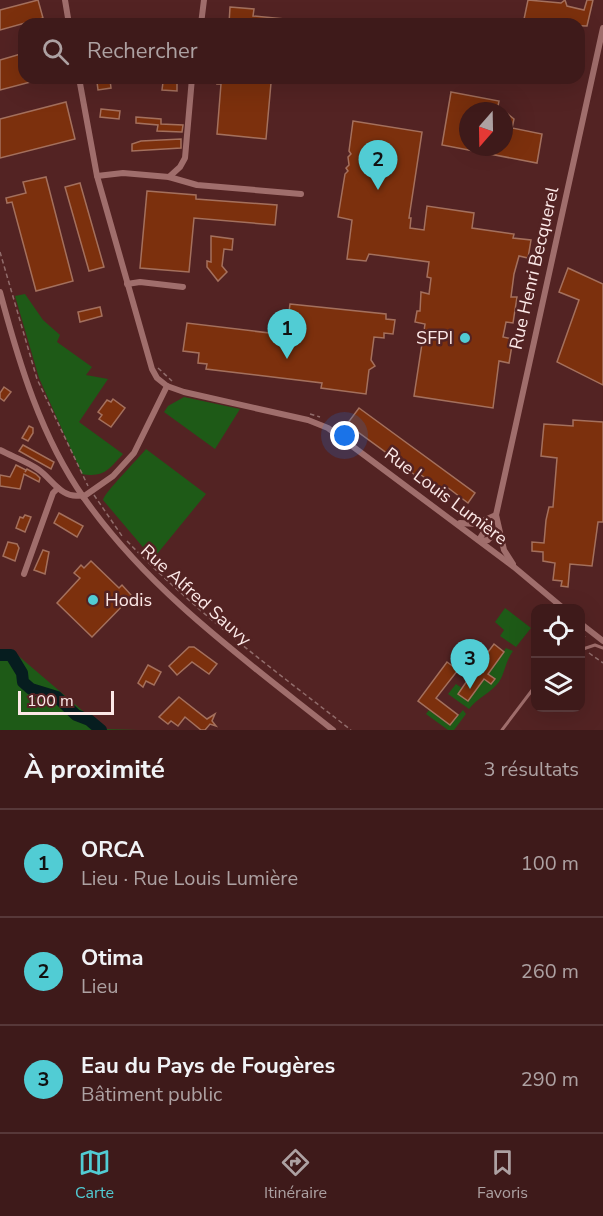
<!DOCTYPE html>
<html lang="fr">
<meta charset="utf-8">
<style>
body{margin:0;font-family:"Nunito Sans",sans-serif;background:#492727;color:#f1f3f6}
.controls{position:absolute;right:18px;bottom:18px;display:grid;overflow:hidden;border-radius:12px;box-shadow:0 6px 24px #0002}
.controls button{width:54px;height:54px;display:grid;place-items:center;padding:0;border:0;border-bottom:2px solid #573839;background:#3e1a1a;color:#f1f3f6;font:30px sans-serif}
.compass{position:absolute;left:459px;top:102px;width:54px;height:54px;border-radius:50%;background:#3e1a1a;box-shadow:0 6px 24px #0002;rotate:200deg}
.scale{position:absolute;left:18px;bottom:15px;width:96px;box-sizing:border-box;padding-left:6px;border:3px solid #fce8e7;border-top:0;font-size:16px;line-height:21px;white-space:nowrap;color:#fce8e7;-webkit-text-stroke:4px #532323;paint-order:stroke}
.you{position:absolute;left:345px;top:436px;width:21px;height:21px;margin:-15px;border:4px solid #fff;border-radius:50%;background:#1a73e8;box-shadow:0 0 0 9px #1a73e833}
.badge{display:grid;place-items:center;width:39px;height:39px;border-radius:50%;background:#51ccd4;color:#111;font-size:20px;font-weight:700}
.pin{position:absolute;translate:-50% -50px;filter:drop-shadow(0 2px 3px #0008)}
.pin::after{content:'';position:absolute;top:32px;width:21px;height:18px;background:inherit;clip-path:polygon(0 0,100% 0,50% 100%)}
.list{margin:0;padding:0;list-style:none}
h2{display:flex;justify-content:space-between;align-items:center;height:78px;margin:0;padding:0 24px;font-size:26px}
h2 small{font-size:20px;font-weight:400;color:#ada1a2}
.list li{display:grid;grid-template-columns:39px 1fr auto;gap:18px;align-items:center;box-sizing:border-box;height:108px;padding:0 24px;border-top:2px solid #573839}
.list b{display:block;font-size:22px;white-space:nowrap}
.list p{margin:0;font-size:20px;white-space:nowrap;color:#ada1a2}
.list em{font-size:20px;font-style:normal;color:#ada1a2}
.icon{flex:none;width:33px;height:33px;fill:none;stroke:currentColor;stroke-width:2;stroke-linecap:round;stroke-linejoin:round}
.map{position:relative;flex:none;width:603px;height:730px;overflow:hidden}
.search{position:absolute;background:#3e1a1a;box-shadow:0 6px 24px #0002;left:18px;right:18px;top:18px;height:66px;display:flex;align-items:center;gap:15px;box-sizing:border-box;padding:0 21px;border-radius:18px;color:#ada1a2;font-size:22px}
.sheet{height:402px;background:#3e1a1a}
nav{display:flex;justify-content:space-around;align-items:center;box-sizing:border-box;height:84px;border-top:2px solid #573839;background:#3e1a1a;font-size:16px;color:#ada1a2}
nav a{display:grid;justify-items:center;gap:3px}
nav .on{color:#51ccd4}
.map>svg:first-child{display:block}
.green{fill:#1e5a17}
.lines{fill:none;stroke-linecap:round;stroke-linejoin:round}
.river{stroke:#061d1f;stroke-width:12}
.building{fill:#7c300d;stroke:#a4705d;stroke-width:1.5}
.path{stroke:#916c6b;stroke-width:1.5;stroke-dasharray:4.5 3;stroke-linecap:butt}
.service{stroke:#a06e6c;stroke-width:3}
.minor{stroke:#a06e6c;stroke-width:6}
.poi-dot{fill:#51ccd4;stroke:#532323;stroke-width:2}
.labels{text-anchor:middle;stroke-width:5;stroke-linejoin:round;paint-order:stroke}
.street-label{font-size:18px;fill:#fce8e7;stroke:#532323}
.poi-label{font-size:18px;fill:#fce8e7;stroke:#532323;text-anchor:end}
</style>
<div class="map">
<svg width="603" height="730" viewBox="0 0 603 730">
<rect width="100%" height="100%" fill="#532323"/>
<!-- green -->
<g class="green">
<path d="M 25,294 L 43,320 L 60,335 L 57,342 L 92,367 L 86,375 L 108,379 L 79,422 L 123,454 C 109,469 104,478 82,474 L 39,378 L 15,296 Z"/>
<polygon points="184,397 240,409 215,449 164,412 168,406"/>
<path d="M 146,449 L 206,494 L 153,559 L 103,500 C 104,493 138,459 146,449 Z"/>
<polygon points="505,608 531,628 516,647 500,636 504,630 495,622"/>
<path d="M 506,648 L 513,651 C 505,662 505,673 499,682 C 491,693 477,698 469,709 L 448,694 L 456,684 L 462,688 L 458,694 L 468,701 L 484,679 L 492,683 L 495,679 L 488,674 Z"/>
<polygon points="0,652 15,653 104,729 138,730 0,730"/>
<polygon points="429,710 450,725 463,710 466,714 454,730 448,730 426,714"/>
</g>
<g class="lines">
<!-- river -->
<polyline class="river" points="0,655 11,655 22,673 23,682 31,689 57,697 76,715 89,720 101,730"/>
</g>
<!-- building -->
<g class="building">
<polygon points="38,0 43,18 0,30 0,10"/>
<polygon points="528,0 561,3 565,0 567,6 584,10 587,0 593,0 587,26 523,24"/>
<polygon points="230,7 254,9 253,16 295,20 295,24 229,24"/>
<polygon points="24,53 24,78 38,80 0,90 0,60"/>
<polygon points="218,78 243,78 243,81 271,83 266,139 217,134 221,84 217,84"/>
<polygon points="110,80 111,88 98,90 97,82"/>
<polygon points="163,82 177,83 177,91 162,90"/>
<polygon points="451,92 499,101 497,111 468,111 468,147 504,147 504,111 514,119 512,128 542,134 537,163 442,145"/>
<polygon points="66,102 75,139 0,158 0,119"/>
<polygon points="101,109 120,111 119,119 100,117"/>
<polygon points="136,117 161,119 161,124 183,125 182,132 157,131 158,125 136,123"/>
<polygon points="353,121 422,132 409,218 411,218 410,228 424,230 427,206 474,213 472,228 514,234 513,238 531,240 528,258 519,256 514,274 511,297 517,297 513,323 506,322 503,337 513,339 509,363 499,361 493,408 414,396 425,324 415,322 417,311 420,311 421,292 429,294 431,278 427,277 429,262 369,254 366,261 347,259 352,220 338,217 345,174 348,171 346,168 349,165 348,157 351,154 349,151"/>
<polygon points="181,139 181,148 132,151 132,144 141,141"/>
<polygon points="46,177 73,281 36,291 12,202 7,203 6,198 26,193 23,182"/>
<polygon points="80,183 104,267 89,271 65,187"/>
<polygon points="147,191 196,195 196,199 277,205 275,225 194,218 189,272 140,268"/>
<polygon points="211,236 233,239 232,250 224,249 222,266 227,272 218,281 207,267 207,261 211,262"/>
<polygon points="568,268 603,284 603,385 557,362 579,300 559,292"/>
<polygon points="290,304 386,314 386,319 395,320 393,334 384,333 384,338 374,337 371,360 375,366 369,370 366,394 321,388 322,383 206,369 207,364 198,363 199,353 183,351 187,323 286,335"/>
<polygon points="100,307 102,316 80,322 78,312"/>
<polygon points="4,387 11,392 4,401 0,398 0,393"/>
<polygon points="113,399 125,408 111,427 99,419 102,415 98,412 107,400 111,402"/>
<polygon points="359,408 475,493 468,503 447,487 444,492 417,472 415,475 410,471 412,468 403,462 402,464 347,424"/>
<polygon points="573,420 603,422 603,522 598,522 592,566 570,564 568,587 561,586 562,581 553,580 555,563 543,561 543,552 532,551 532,542 544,543 546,520 549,507 553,507 557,458 541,456 544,424 573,426"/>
<polygon points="29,426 33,428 33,433 28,441 22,438"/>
<polygon points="23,445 54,462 51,469 19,451"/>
<polygon points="16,465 26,470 25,472 27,469 36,474 40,478 39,482 24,474 20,489 0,486 0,475 10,477"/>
<polygon points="59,513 83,526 77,537 54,523"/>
<polygon points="25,515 31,517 25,532 16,528 20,517 23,518"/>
<polygon points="8,542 17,544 19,548 15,561 3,556"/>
<polygon points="43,550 49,552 45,574 34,570"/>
<polygon points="91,561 119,588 122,585 132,596 92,637 57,603 80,578 74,573 81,565 84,568"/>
<polygon points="494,644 504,652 488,674 495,679 491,684 484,679 468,701 458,694 469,678 458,671 472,652 482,660"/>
<polygon points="189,647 194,647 217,664 209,674 192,662 177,675 169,666"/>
<polygon points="447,662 458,670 436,698 458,715 450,725 418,701"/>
<polygon points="148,665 161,672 154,685 146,681 143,687 138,683"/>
<polygon points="179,697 207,719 215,714 212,721 216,726 210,724 205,730 201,730 185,717 178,726 171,721 168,724 159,717"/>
</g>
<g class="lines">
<!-- path -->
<g class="path">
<polyline points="0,252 37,379 88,486"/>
<polyline points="158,368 172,381"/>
<polyline points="310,414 320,417"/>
<polyline points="94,495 122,536"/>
<path d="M 127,541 C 195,612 274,670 351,730"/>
<polyline points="580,643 585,636"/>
<polyline points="589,653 603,663"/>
</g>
<!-- service -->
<g class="service">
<polyline points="580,650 595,645 603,648"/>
<polyline points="502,730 536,685"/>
</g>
<!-- minor -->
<g class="minor">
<polyline points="65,0 69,24"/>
<polyline points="201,24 204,0"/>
<polyline points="79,78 97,176 152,369 157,378 167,386 184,392 308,420 328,428 514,567 563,608"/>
<polyline points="97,176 123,173 169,177 197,185 301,194"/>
<polyline points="169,177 180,167 185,158 192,78"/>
<polyline points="127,284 140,282 183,287"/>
<path d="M 0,292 C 19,363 41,437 84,498 C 150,592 244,659 333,730"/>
<path d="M 0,450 C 13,457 27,461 39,470 C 52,479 62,500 82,495"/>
<polyline points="83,497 113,476 134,453 167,386"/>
<polyline points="460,523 476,524 496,515"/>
<polyline points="479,540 491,520"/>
<polyline points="481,541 488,540 497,530"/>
<polyline points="513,564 504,550 496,515 603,28"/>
<polyline points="24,574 53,493 58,488"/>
<polyline points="580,623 603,641"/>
</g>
</g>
<!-- markers -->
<g class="poi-dot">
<circle cx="465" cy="338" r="6"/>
<circle cx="93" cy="600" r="6"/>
</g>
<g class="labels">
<!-- street labels -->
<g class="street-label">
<text transform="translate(534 268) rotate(-77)" y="6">Rue Henri Becquerel</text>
<text transform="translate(446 496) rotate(37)" y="6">Rue Louis Lumière</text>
<text transform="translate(196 595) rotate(42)" y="6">Rue Alfred Sauvy</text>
</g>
<!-- poi labels -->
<g class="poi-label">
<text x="453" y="344">SFPI</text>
<text x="105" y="606" text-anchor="start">Hodis</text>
</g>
</g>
</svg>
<div class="controls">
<button><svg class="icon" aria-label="locate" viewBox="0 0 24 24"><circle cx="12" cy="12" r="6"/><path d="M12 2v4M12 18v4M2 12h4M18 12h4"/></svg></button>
<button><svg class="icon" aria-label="layers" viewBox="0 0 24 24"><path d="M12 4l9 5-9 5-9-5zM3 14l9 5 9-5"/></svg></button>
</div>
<svg class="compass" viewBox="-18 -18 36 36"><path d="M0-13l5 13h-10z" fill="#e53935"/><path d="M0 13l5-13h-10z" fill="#ada1a2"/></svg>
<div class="scale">100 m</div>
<div class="you"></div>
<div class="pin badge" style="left:287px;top:359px">1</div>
<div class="pin badge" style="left:378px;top:190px">2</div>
<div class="pin badge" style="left:470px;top:689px">3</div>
<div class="search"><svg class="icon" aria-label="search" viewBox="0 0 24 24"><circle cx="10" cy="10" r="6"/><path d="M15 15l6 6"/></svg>Rechercher</div>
</div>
<section class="sheet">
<h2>À proximité<small>3 résultats</small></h2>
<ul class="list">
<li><span class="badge">1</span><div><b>ORCA</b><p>Lieu · Rue Louis Lumière</p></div><em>100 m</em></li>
<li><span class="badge">2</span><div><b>Otima</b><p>Lieu</p></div><em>260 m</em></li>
<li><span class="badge">3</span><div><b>Eau du Pays de Fougères</b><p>Bâtiment public</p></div><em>290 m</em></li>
</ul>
</section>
<nav>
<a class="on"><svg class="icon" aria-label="map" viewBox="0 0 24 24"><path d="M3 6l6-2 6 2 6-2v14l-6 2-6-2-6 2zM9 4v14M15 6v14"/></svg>Carte</a>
<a><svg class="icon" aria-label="directions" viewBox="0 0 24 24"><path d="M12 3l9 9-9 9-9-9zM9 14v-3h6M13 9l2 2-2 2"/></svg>Itinéraire</a>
<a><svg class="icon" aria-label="saved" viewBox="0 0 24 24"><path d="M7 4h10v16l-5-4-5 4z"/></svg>Favoris</a>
</nav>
